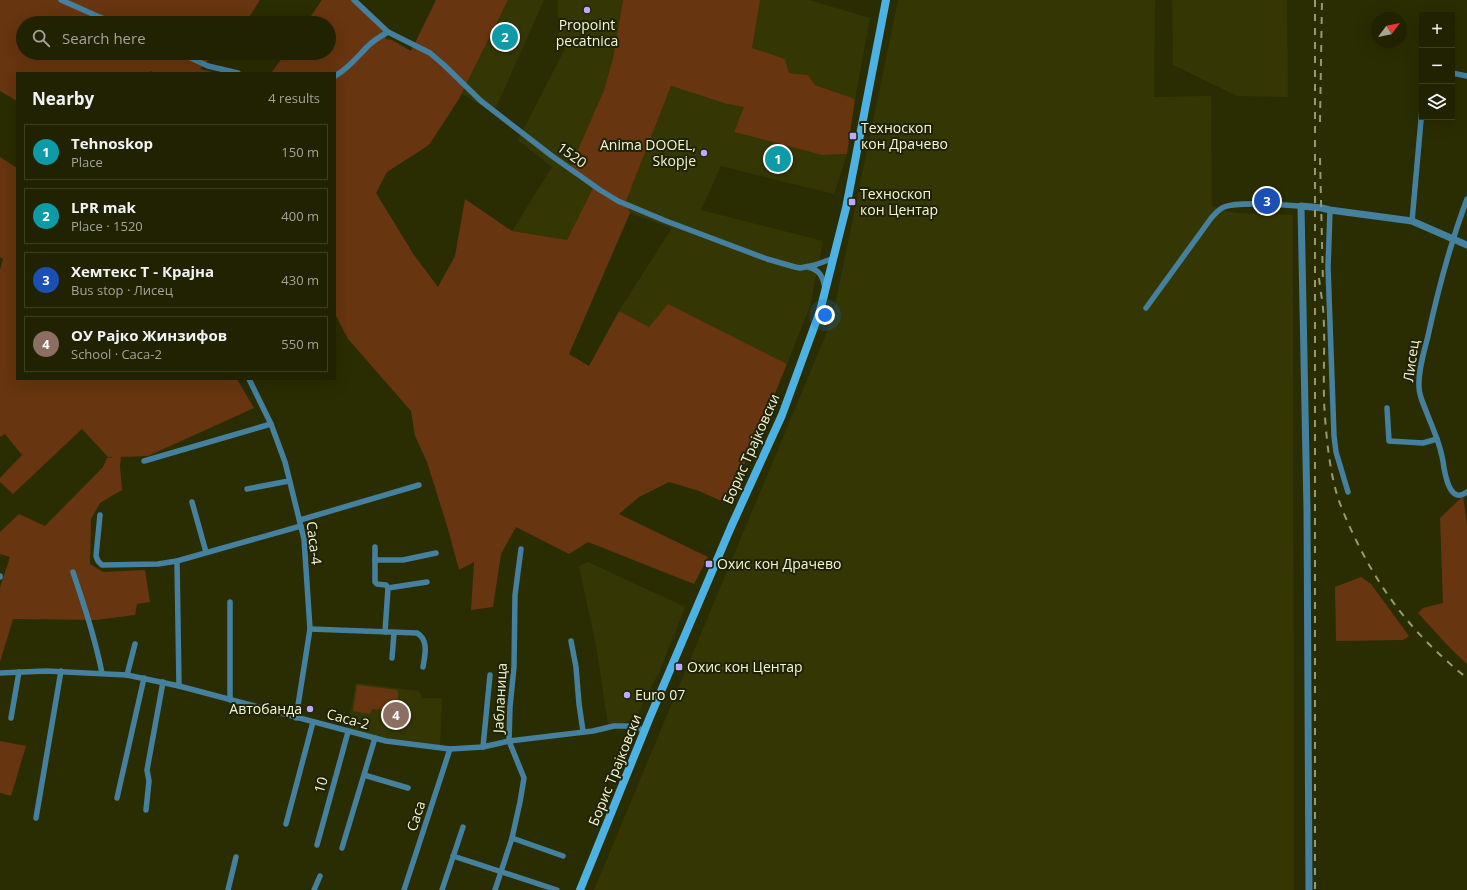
<!DOCTYPE html>
<meta charset="utf-8">
<style>
body{margin:0;font-family:"Open Sans",sans-serif;background:#2d2f10;color:#f1f3f6}
.controls{position:absolute;right:12px;top:12px;display:grid;overflow:hidden;border-radius:0px;box-shadow:0 4px 16px #0002}
.controls button{width:36px;height:36px;display:grid;place-items:center;padding:0;border:0;border-bottom:1px solid #3d3f23;background:#202201;color:#f1f3f6;font:20px sans-serif}
.compass{position:absolute;left:1371px;top:12px;width:36px;height:36px;border-radius:50%;background:#202201;box-shadow:0 4px 16px #0002;rotate:58deg}
.you{position:absolute;left:825px;top:315px;width:14px;height:14px;margin:-10px;border:3px solid #fff;border-radius:50%;background:#1a73e8;box-shadow:0 0 0 6px #1a73e833}
.badge{display:grid;place-items:center;width:26px;height:26px;border-radius:50%;background:#ea580c;color:#fff;font-size:13px;font-weight:700}
.pin{position:absolute;translate:-50% -50%;border:2px solid #fff;box-shadow:0 1px 4px #0006}
.list{margin:0;padding:0;list-style:none}
h2{display:flex;justify-content:space-between;align-items:center;height:52px;margin:0;padding:0 16px;font-size:17px}
h2 small{font-size:13px;font-weight:400;color:#a2a499}
.list li{display:grid;grid-template-columns:26px 1fr auto;gap:12px;align-items:center;box-sizing:border-box;height:56px;margin:0 8px 8px;padding:0 8px;border:1px solid #3d3f23;border-radius:0px}
.list b{display:block;font-size:15px;white-space:nowrap}
.list p{margin:0;font-size:13px;white-space:nowrap;color:#a2a499}
.list em{font-size:13px;font-style:normal;color:#a2a499}
.icon{flex:none;width:22px;height:22px;fill:none;stroke:currentColor;stroke-width:2;stroke-linecap:round;stroke-linejoin:round}
.map{position:relative;flex:none;width:1467px;height:890px;overflow:hidden}
.search{position:absolute;background:#202201;box-shadow:0 4px 16px #0002;left:16px;top:16px;width:320px;height:44px;display:flex;align-items:center;gap:10px;box-sizing:border-box;padding:0 14px;border-radius:22px;color:#a2a499;font-size:15px}
.panel{position:absolute;background:#202201;box-shadow:0 4px 16px #0002;left:16px;top:72px;width:320px;height:308px;border-radius:0px}
.map>svg:first-child{display:block}
.built{fill:#343704}
.green{fill:#67350f}
.lines{fill:none;stroke-linecap:round;stroke-linejoin:round}
.minor{stroke:#45809f;stroke-width:5.5}
.tertiary{stroke:#45809f;stroke-width:7}
.secondary{stroke:#4cb1e3;stroke-width:8}
.rail{stroke:#969a70;stroke-width:2;stroke-dasharray:7 7;stroke-linecap:butt}
.poi-dot{fill:#baaaf7;stroke:#202209;stroke-width:1.5}
.labels{text-anchor:middle;stroke-width:4;stroke-linejoin:round;paint-order:stroke}
.poi-label{font-size:14px;fill:#f5f9d1;stroke:#202209;text-anchor:start}
.street-label{font-size:14px;fill:#f5f9d1;stroke:#202209}
</style>
<div class="map">
<svg width="1467" height="890" viewBox="0 0 1467 890">
<rect width="100%" height="100%" fill="#2a2d01"/>
<!-- built -->
<g class="built">
<polygon points="508,0 544,0 494,112 462,94"/>
<polygon points="558,0 623,0 613,58 604,90 570,168 596,182 567,241 512,231 552,167 518,140 568,43 558,38"/>
<polygon points="759,0 809,0 870,18 855,99 815,85 808,75 789,73 752,48"/>
<polygon points="898,0 1155,0 1154,97 1211,96 1212,206 1235,213 1293,215 1294,890 594,890 832,320"/>
<polygon points="1172,0 1287,0 1288,97 1237,96 1173,65"/>
<polygon points="671,86 727,104 745,107 734,132 822,155 847,154 834,194 721,166 701,210 823,241 810,306 787,364 668,305 649,327 619,311 672,228 630,213 625,202"/>
<polygon points="588,562 685,607 660,670 634,721 608,725 597,651 579,566"/>
<polygon points="356,683 419,691 422,698 442,698 440,748 347,732"/>
</g>
<!-- green -->
<g class="green">
<polygon points="0,0 260,0 246,22 245,20 243,23 23,23 23,53 215,53 200,69 217,73 156,73 150,71 150,72 151,73 17,73 17,101 0,91"/>
<polygon points="322,0 357,0 384,27 386,39 392,40 411,51 436,0 508,0 459,99 429,145 387,172 376,193 414,255 438,287 455,256 465,199 512,231 567,240 595,184 570,168 604,90 613,58 623,0 760,0 752,48 785,59 789,73 808,75 815,85 855,99 847,154 822,155 734,132 744,107 727,104 671,86 626,201 630,213 569,354 589,366 619,311 649,327 668,304 787,364 758,435 726,503 699,491 669,482 639,497 619,514 708,557 694,584 588,542 569,554 516,527 501,554 493,607 471,610 474,562 459,570 448,529 427,462 415,436 411,411 348,339 335,314 335,73 271,73 286,53 329,53 329,23 306,23"/>
<polygon points="0,157 17,168 17,379 237,379 254,408 148,456 121,457 120,466 122,490 100,503 91,519 90,564 103,572 145,570 150,602 137,604 135,615 96,620 13,619 0,662 0,587 10,557 0,554 0,532 19,514 45,526 103,467 107,458 114,457 108,457 82,429 13,494 0,482 0,478 22,455 5,434 0,437 0,270 3,259 0,257"/>
<polygon points="1463,496 1467,524 1467,664 1450,648 1418,613 1423,608 1443,603 1440,518"/>
<polygon points="1361,577 1371,584 1409,636 1403,640 1336,641 1335,587"/>
<polygon points="357,685 398,690 398,711 372,709 370,714 353,711"/>
<polygon points="0,741 26,746 11,796 0,793"/>
</g>
<g class="lines">
<!-- minor -->
<g class="minor">
<polyline points="61,0 113,23"/>
<polyline points="354,0 388,32 430,53 444,65 481,101 552,156 600,190 618,201 666,221 767,259 795,267 800,268 815,265 834,258"/>
<polyline points="180,53 208,66 238,73"/>
<polyline points="1452,73 1467,76"/>
<path d="M 335,76 C 349,68 357,57 368,46 C 374,40 381,36 388,32"/>
<path d="M 1467,199 C 1450,244 1438,290 1428,336 C 1424,352 1418,370 1419,387 C 1419,397 1425,407 1428,416 C 1435,433 1442,450 1444,468 C 1446,479 1451,504 1467,492"/>
<polyline points="1330,210 1328,267 1334,436 1336,452 1348,492"/>
<polyline points="1412,221 1422,109"/>
<path d="M 808,267 C 820,270 823,277 825,288"/>
<path d="M 1146,308 L 1212,217 C 1216,213 1219,209 1224,207 C 1239,201 1283,205 1301,206"/>
<polyline points="249,379 271,424 285,462 304,539 310,629 296,718"/>
<polyline points="1387,408 1389,441 1423,443 1437,439"/>
<polyline points="144,461 271,424"/>
<polyline points="247,489 289,481"/>
<polyline points="192,502 206,552"/>
<polyline points="100,515 96,556 98,561 102,565 158,564 177,561 179,686"/>
<polyline points="300,520 419,485"/>
<polyline points="375,547 375,582 377,584 386,585 388,588 385,632"/>
<polyline points="375,560 403,560 436,553"/>
<polyline points="177,561 301,526"/>
<path d="M 73,572 C 84,605 95,638 102,673"/>
<polyline points="0,577 0,576"/>
<polyline points="388,588 427,582"/>
<path d="M 310,629 L 417,633 C 429,640 425,655 423,667"/>
<polyline points="571,641 576,667 579,704 583,731"/>
<polyline points="392,658 394,633"/>
<polyline points="0,673 46,671 127,675 179,686 386,741 450,749 483,747 509,741 593,731 614,726 627,726 645,730"/>
<polyline points="127,675 135,644"/>
<polyline points="230,700 230,602"/>
<polyline points="11,718 19,672"/>
<polyline points="483,747 490,675"/>
<polyline points="364,775 408,788"/>
<polyline points="117,798 144,678"/>
<polyline points="146,810 149,781 147,770 163,682"/>
<polyline points="36,818 61,671"/>
<polyline points="286,824 313,722"/>
<polyline points="512,838 563,856"/>
<polyline points="317,845 348,732"/>
<polyline points="342,848 375,738"/>
<polyline points="453,856 557,890"/>
<polyline points="228,890 236,857"/>
<polyline points="314,890 320,876"/>
<polyline points="404,890 450,749"/>
<polyline points="442,890 463,827"/>
<polyline points="495,890 512,838 520,802 524,778 509,741 510,707 514,667 515,595 521,549"/>
</g>
<!-- tertiary -->
<polyline class="tertiary" points="1309,890 1307,510 1301,206 1322,208 1330,210 1412,221 1467,245"/>
<!-- secondary -->
<polyline class="secondary" points="580,890 650,717 731,527 782,415 820,311 846,208 886,0"/>
<!-- rail -->
<g class="rail">
<polyline points="1315,0 1315,890"/>
<polyline points="1320,122 1322,0"/>
<polyline points="1320,158 1323,284"/>
<path d="M 1319,278 C 1320,288 1322,298 1323,308 C 1326,344 1322,381 1325,417 C 1327,444 1330,472 1338,498 C 1343,512 1349,526 1356,540 C 1383,596 1418,639 1467,678"/>
</g>
</g>
<!-- markers -->
<g class="poi-dot">
<circle cx="587" cy="10" r="4"/>
<rect x="849" y="132" width="8" height="8" rx="2"/>
<circle cx="704" cy="153" r="4"/>
<rect x="848" y="198" width="8" height="8" rx="2"/>
<rect x="705" y="560" width="8" height="8" rx="2"/>
<rect x="675" y="663" width="8" height="8" rx="2"/>
<circle cx="627" cy="695" r="4"/>
<circle cx="310" cy="709" r="4"/>
</g>
<g class="labels">
<!-- poi labels -->
<g class="poi-label">
<text x="587" y="30" text-anchor="middle">Propoint<tspan x="587" dy="16">pecatnica</tspan></text>
<text x="861" y="133">Техноскоп<tspan x="861" dy="16">кон Драчево</tspan></text>
<text x="696" y="150" text-anchor="end">Anima DOOEL,<tspan x="696" dy="16">Skopje</tspan></text>
<text x="860" y="199">Техноскоп<tspan x="860" dy="16">кон Центар</tspan></text>
<text x="717" y="569">Охис кон Драчево</text>
<text x="687" y="672">Охис кон Центар</text>
<text x="635" y="700">Euro 07</text>
<text x="302" y="714" text-anchor="end">Автобанда</text>
</g>
<!-- street labels -->
<g class="street-label">
<text transform="translate(572 155) rotate(36)" y="5">1520</text>
<text transform="translate(1411 361) rotate(-82)" y="5">Лисец</text>
<text transform="translate(751 449) rotate(-66)" y="5">Борис Трајковски</text>
<text transform="translate(314 543) rotate(83)" y="5">Саса-4</text>
<text transform="translate(500 698) rotate(-87)" y="5">Јабланица</text>
<text transform="translate(348 719) rotate(15)" y="5">Саса-2</text>
<text transform="translate(615 770) rotate(-68)" y="5">Борис Трајковски</text>
<text transform="translate(321 785) rotate(-74)" y="5">10</text>
<text transform="translate(416 816) rotate(-72)" y="5">Саса</text>
</g>
</g>
</svg>
<div class="controls">
<button>+</button>
<button>−</button>
<button><svg class="icon" aria-label="layers" viewBox="0 0 24 24"><path d="M12 4l9 5-9 5-9-5zM3 14l9 5 9-5"/></svg></button>
</div>
<svg class="compass" viewBox="-18 -18 36 36"><path d="M0-13l5 13h-10z" fill="#e53935"/><path d="M0 13l5-13h-10z" fill="#a2a499"/></svg>
<div class="you"></div>
<div class="pin badge" style="left:778px;top:159px;background:#0f9aa8">1</div>
<div class="pin badge" style="left:505px;top:37px;background:#0f9aa8">2</div>
<div class="pin badge" style="left:1267px;top:201px;background:#1a4fb4">3</div>
<div class="pin badge" style="left:396px;top:715px;background:#8d6e63">4</div>
<div class="search"><svg class="icon" aria-label="search" viewBox="0 0 24 24"><circle cx="10" cy="10" r="6"/><path d="M15 15l6 6"/></svg>Search here</div>
<section class="panel">
<h2>Nearby<small>4 results</small></h2>
<ul class="list">
<li><span class="badge" style="background:#0f9aa8">1</span><div><b>Tehnoskop</b><p>Place</p></div><em>150 m</em></li>
<li><span class="badge" style="background:#0f9aa8">2</span><div><b>LPR mak</b><p>Place · 1520</p></div><em>400 m</em></li>
<li><span class="badge" style="background:#1a4fb4">3</span><div><b>Хемтекс Т - Крајна</b><p>Bus stop · Лисец</p></div><em>430 m</em></li>
<li><span class="badge" style="background:#8d6e63">4</span><div><b>ОУ Рајко Жинзифов</b><p>School · Саса-2</p></div><em>550 m</em></li>
</ul>
</section>
</div>
